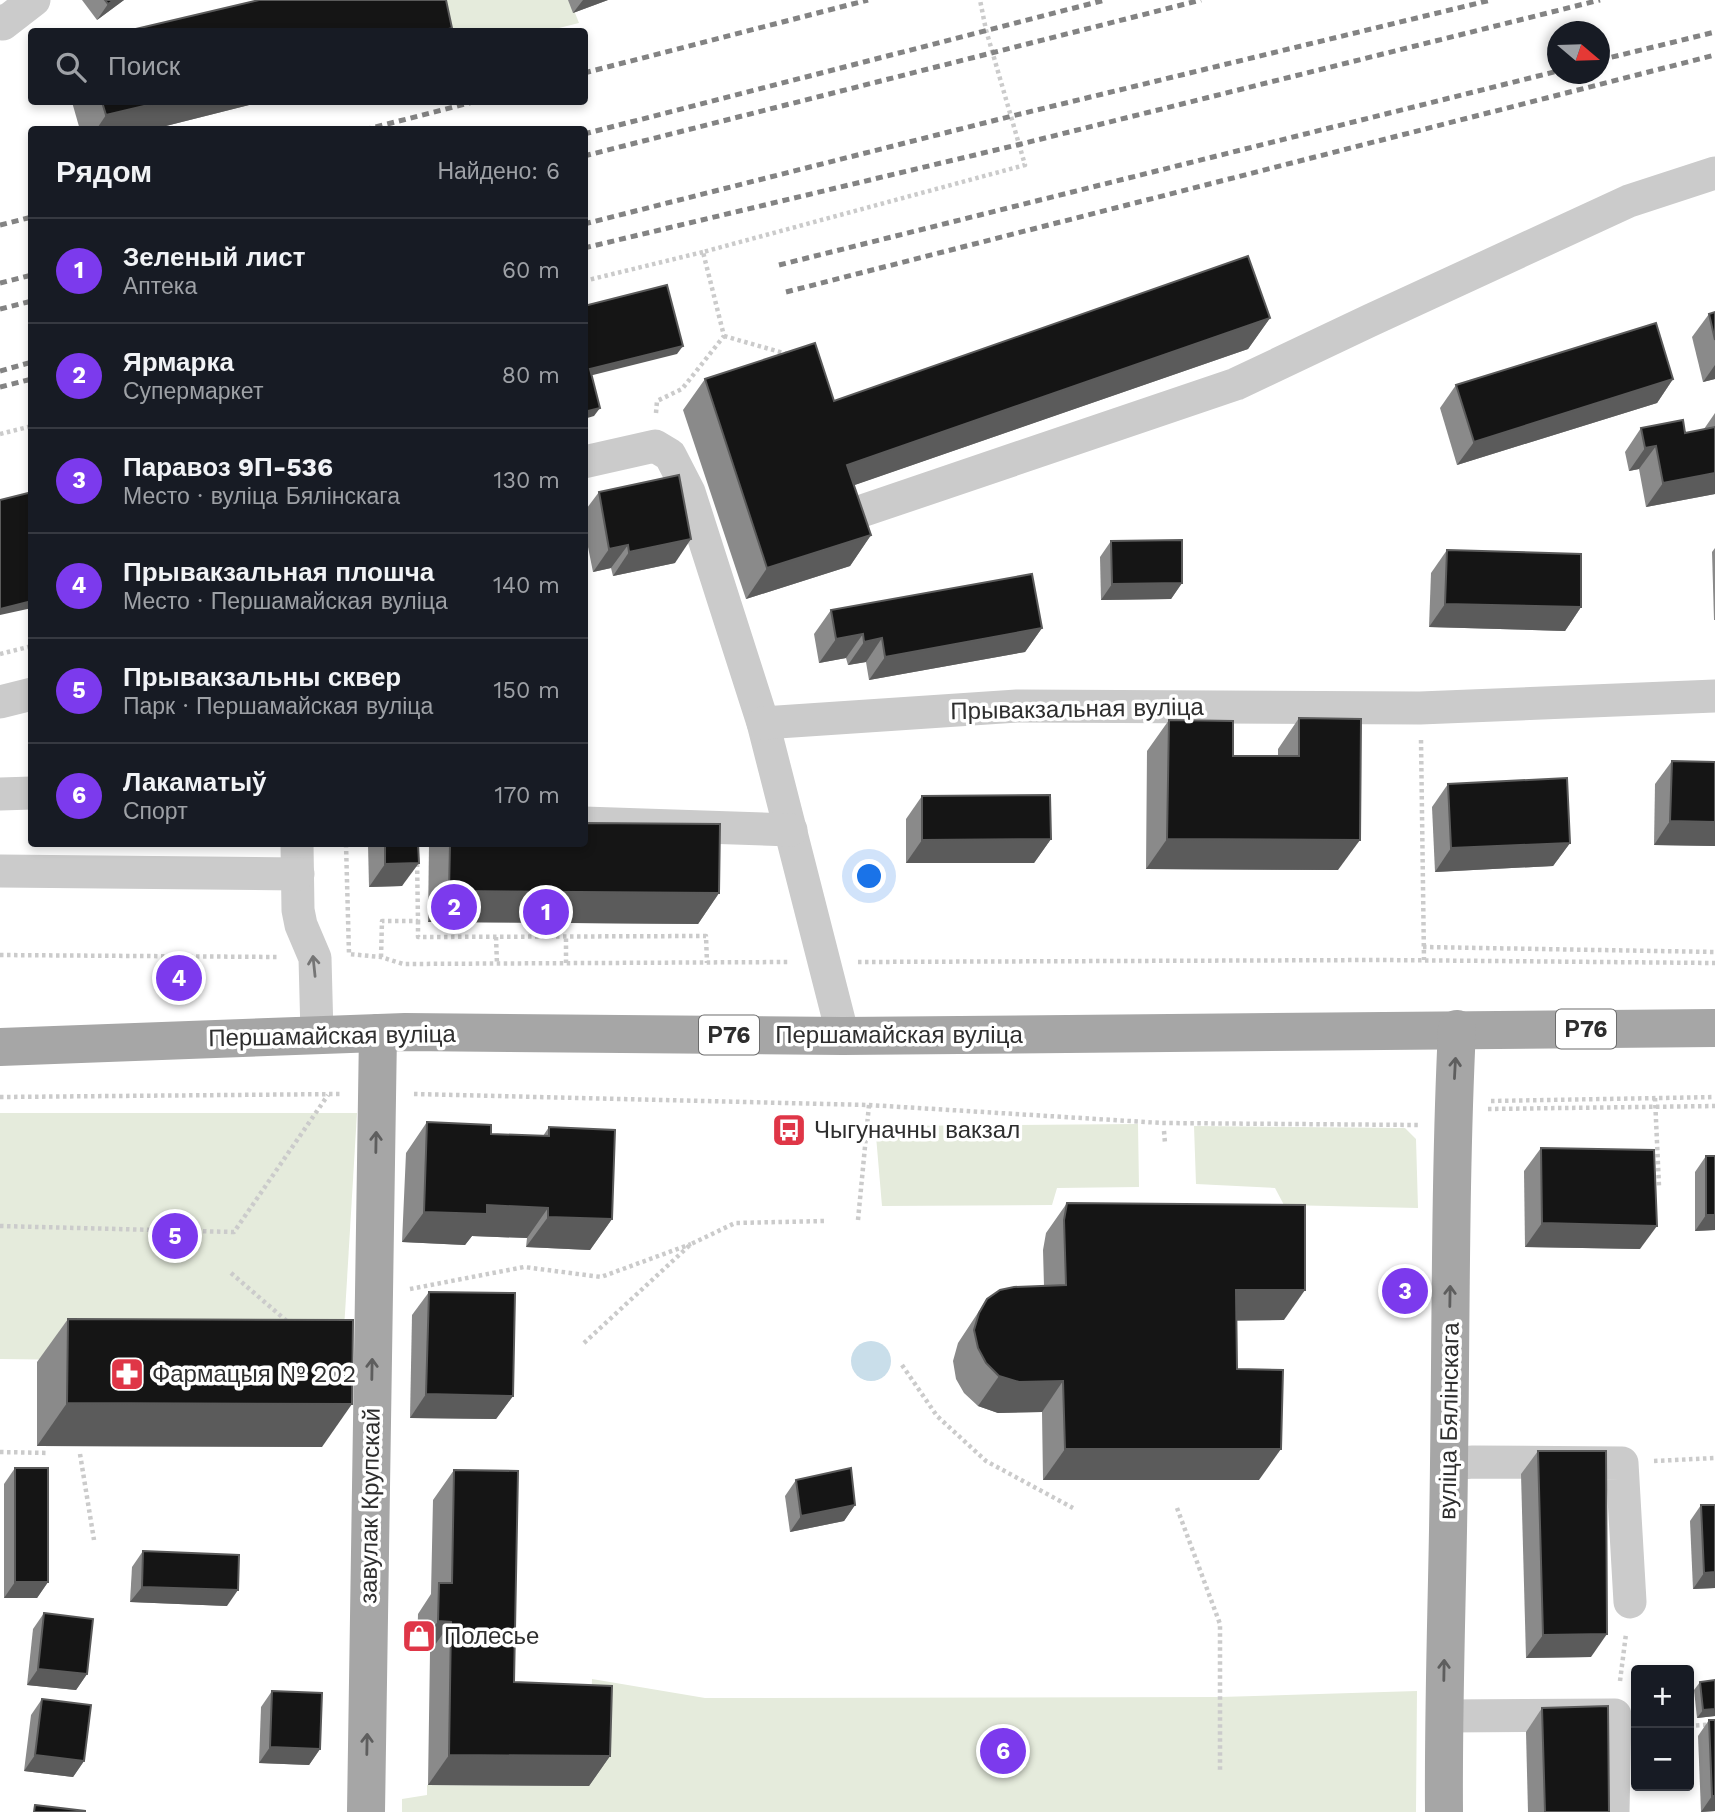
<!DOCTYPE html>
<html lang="ru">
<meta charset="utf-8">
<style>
body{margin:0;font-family:"Work Sans",sans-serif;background:#242831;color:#f1f3f6}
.controls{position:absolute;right:21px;bottom:21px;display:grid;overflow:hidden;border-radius:7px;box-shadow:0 4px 10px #0003}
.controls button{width:63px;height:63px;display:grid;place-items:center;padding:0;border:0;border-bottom:2px solid #363941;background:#171b24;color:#f1f3f6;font:35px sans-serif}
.compass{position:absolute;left:1547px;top:21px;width:63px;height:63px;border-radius:50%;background:#171b24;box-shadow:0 4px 10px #0003;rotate:109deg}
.you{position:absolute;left:870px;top:877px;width:24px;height:24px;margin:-18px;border:5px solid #fff;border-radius:50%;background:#1a73e8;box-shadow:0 0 0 10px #1a73e833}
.badge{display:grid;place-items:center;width:46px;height:46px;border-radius:50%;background:#7c3aed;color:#fff;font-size:23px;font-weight:700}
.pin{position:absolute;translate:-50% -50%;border:4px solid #fff;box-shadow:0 2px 7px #0006}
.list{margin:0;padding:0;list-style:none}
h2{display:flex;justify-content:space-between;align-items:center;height:91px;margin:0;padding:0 28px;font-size:30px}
h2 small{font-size:23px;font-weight:400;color:#9ea1a6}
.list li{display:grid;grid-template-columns:46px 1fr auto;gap:21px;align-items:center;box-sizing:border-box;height:105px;padding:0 28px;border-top:2px solid #363941}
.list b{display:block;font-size:26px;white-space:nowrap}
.list p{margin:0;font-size:23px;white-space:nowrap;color:#9ea1a6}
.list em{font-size:23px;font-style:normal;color:#9ea1a6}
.icon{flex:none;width:38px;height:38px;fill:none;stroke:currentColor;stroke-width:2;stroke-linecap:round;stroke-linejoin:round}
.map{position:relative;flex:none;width:1715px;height:1812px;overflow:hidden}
.search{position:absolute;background:#171b24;box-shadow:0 4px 10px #0003;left:28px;top:28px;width:560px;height:77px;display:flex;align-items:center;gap:18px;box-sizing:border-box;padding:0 24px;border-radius:7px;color:#9ea1a6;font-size:26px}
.panel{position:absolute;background:#171b24;box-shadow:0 4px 10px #0003;left:28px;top:126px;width:560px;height:721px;border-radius:7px}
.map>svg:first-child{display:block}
.green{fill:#e5ebdc}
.water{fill:#c9deea}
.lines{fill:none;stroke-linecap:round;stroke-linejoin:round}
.path{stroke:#cbcbcb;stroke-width:4.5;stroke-dasharray:3.5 3.5;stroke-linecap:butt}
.minor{stroke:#cbcbcb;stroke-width:33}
.major{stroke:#a6a6a6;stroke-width:38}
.rail{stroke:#838383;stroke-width:5;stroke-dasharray:7 5;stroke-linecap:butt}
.wall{fill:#8a8a8a}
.shaded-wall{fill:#5b5b5b}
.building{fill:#151515;stroke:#5b5b5b;stroke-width:2}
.oneway{stroke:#757575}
.oneway2{stroke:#5e5e5e}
.labels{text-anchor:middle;stroke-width:7;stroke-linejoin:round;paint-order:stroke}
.shield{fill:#fff;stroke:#6d6d6d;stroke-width:2}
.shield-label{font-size:23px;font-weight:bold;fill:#2e2e2e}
.street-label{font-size:24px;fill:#2e2e2e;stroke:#fff}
.poi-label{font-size:24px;fill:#2e2e2e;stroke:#fff;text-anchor:start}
</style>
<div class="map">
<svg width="1715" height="1812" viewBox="0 0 1715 1812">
<rect width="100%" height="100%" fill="#fff"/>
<!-- green -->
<g class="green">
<polygon points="419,0 570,0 579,23 547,31 427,31"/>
<polygon points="0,1113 357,1113 342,1363 0,1359"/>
<polygon points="1138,1124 1139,1187 1057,1188 1052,1205 882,1206 876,1136 884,1126"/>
<polygon points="1194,1126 1405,1128 1416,1139 1418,1208 1284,1205 1275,1188 1196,1184"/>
<polygon points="592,1679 705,1698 1220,1697 1417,1691 1416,1812 402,1812 402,1799 427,1795 427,1785 589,1786"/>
</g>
<!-- water -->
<circle class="water" cx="871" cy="1361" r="20"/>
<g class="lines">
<!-- path -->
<g class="path">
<polyline points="584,281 703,252"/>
<polyline points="724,336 787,354"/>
<polyline points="656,413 657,401 682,389 724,336 703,252 1025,165 986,30 980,0"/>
<polyline points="0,434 32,426"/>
<polyline points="0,654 32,646"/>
<polyline points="1421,740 1424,960"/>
<polyline points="346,844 349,954 381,957 403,964 789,962"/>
<polyline points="418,921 418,937 706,936 707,963"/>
<polyline points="496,937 497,964"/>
<polyline points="1423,947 1715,952"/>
<polyline points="0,955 279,957"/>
<polyline points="381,957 382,921 418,921 417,858"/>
<polyline points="858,962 1380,960 1715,963"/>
<polyline points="566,963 566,936"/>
<polyline points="414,1094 869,1105 1162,1123 1419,1125"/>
<polyline points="0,1097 343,1094"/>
<polyline points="1655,1098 1659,1186"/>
<polyline points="1491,1101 1715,1097"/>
<polyline points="1488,1109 1715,1106"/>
<polyline points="1164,1131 1165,1143"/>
<polyline points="858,1220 869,1105"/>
<polyline points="0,1226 234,1232 328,1095"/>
<polyline points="231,1273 289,1323"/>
<polyline points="410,1289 524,1267 601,1277 691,1244"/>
<polyline points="584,1343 691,1244 735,1223 826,1221"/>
<polyline points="902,1365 937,1416 986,1461 1073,1508"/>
<polyline points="0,1452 49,1453"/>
<polyline points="80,1454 94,1540"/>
<polyline points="1654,1461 1715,1458"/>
<polyline points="1177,1508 1220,1624 1220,1770"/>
<polyline points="1620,1681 1626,1634"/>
<polyline points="1689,1726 1715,1724"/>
</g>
<!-- minor -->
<g class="minor">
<polyline points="0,21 3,24 34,0"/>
<polyline points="584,462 655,446 670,455 689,492 763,723 843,1036"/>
<polyline points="850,515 1236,384 1371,320 1629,201 1715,173"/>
<polyline points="0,702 32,694"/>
<polyline points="763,723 1017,706 1420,708 1715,696"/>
<polyline points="0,794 32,793"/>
<polyline points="584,823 791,830"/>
<polyline points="297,844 298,910 301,925 315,958 317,1034"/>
<polyline points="0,871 298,874"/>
<polyline points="1449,1464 1473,1462 1622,1463 1630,1602"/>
<polyline points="1443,1716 1615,1715 1613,1812"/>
</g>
<!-- major -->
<g class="major">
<polyline points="0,1047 405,1032 843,1036 1715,1028"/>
<polyline points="366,1812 378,1033"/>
<path d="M 1444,1812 C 1443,1695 1448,1579 1449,1463 C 1451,1318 1450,1174 1457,1029"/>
</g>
<!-- rail -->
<g class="rail">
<polyline points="1600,60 1715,32"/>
<polyline points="584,73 868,0"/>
<polyline points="364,130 473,102"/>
<polyline points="584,134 1105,0"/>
<polyline points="584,156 1201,0"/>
<polyline points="584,224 1012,116 1491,0"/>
<polyline points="0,225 32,217"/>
<polyline points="584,248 1021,144 1600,0"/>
<polyline points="779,265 1558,71"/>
<polyline points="0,283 32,275"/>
<polyline points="786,292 1715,55"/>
<polyline points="0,309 32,301"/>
<polyline points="0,371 32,362"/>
<polyline points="0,387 32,379"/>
</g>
</g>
<!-- wall -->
<g class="wall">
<polygon points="82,0 124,0 97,20"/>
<polygon points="568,0 608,0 573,13"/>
<polygon points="72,102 261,102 150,130 80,130"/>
<polygon points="1715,312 1715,379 1703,382 1692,337 1709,314"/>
<polygon points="1270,318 1248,349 854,485 871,535 850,566 746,599 683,410 705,379 834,401"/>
<polygon points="1673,379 1657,403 1457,465 1440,408 1456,385"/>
<polygon points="1715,413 1715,494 1646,507 1639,469 1629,471 1625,452 1641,428 1685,433 1704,429"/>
<polygon points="599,492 675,563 613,576 611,568 593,572 584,527 584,512"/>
<polygon points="1111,541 1182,583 1171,599 1101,600 1100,557"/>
<polygon points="1715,548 1715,620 1714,620 1712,552"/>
<polygon points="1447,550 1581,607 1565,631 1429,627 1431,573"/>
<polygon points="831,610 1042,628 1025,652 869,680 866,662 848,665 846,658 819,663 814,634"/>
<polygon points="1299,718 1338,870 1146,869 1147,751 1169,720 1233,756 1278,756 1278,749"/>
<polygon points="1672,761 1715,762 1715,846 1654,845 1655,784"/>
<polygon points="1448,784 1570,843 1553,866 1435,872 1432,807"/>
<polygon points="922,796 1051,839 1034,863 906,863 906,819"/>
<polygon points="368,844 418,844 402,886 369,887"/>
<polygon points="429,844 584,844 719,893 698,924 428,922"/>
<polygon points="427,1122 491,1134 543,1136 549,1127 612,1219 590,1250 526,1247 527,1238 472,1236 465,1245 402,1242 406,1153"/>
<polygon points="1541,1148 1640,1249 1525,1247 1524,1171"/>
<polygon points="1706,1156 1715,1156 1715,1230 1695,1231 1695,1172"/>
<polygon points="1067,1203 1284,1320 1237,1320 1237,1369 1259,1480 1043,1480 1042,1412 998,1413 978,1406 964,1393 956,1379 953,1361 958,1343 987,1299 1044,1286 1043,1250 1046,1233"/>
<polygon points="429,1292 513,1396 496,1419 410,1418 412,1315"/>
<polygon points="68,1319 322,1447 37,1446 37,1362"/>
<polygon points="1538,1451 1591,1657 1526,1658 1521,1474"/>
<polygon points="15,1468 48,1582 37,1598 4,1598 4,1484"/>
<polygon points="454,1470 514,1682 610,1756 589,1786 428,1785 430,1652 417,1652 418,1614 431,1594 433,1500"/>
<polygon points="796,1480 855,1505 844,1521 790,1532 785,1496"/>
<polygon points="1701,1505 1715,1505 1715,1588 1693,1589 1690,1521"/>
<polygon points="143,1551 227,1606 130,1602 132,1567"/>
<polygon points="44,1613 87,1674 76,1690 27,1685 33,1629"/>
<polygon points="1700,1682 1715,1716 1697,1718 1694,1690"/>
<polygon points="272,1691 320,1749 309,1765 259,1763 261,1707"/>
<polygon points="42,1699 84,1761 73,1777 24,1771 31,1715"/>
<polygon points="1542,1708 1609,1812 1528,1812 1526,1732"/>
<polygon points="1709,1720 1715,1811 1701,1812 1698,1736"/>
</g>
<!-- shaded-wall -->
<g class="shaded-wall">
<polygon points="114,0 124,0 97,20 108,4"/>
<polygon points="583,0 608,0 573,13"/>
<polygon points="161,102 261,102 150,130 96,130 106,115"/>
<polygon points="1270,318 1248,349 826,495 847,465"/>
<polygon points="683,346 677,354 585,377 590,369"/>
<polygon points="1715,365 1715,379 1703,382"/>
<polygon points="1673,379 1657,403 1457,465 1474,442"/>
<polygon points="600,408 594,416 584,419 584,412"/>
<polygon points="1656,446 1639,469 1629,471 1645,448"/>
<polygon points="1715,473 1715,494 1646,507 1663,483"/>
<polygon points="871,535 850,566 746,599 767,568"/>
<polygon points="691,539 675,563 613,576 629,552"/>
<polygon points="628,545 611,568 593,572 609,549"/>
<polygon points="1182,583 1171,599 1101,600 1112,584"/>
<polygon points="32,601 32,608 0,615 0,609"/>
<polygon points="1445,604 1581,607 1565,631 1429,627"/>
<polygon points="1042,628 1025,652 869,680 885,657"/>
<polygon points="863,634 846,658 819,663 836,639"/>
<polygon points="882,638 866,662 848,665 864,642"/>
<polygon points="1670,821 1715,822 1715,846 1654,845"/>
<polygon points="1051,839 1034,863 906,863 922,840"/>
<polygon points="1167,839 1360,840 1338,870 1146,869"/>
<polygon points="1570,843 1553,866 1435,872 1451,848"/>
<polygon points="419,863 402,886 369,887 385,864"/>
<polygon points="449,891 719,893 698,924 428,922"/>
<polygon points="487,1205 548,1208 527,1238 472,1236 465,1245 402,1242 424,1212"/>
<polygon points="1706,1215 1715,1215 1715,1230 1695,1231"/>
<polygon points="548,1217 612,1219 590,1250 526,1247"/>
<polygon points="1542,1223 1657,1226 1640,1249 1525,1247"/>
<polygon points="1236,1290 1305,1290 1284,1320 1215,1321"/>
<polygon points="999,1376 1063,1381 1042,1412 998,1413 978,1406"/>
<polygon points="426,1394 513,1396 496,1419 410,1418"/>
<polygon points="67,1403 352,1404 322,1447 37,1446"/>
<polygon points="1065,1449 1281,1449 1259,1480 1043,1480"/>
<polygon points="855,1505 844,1521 790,1532 801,1516"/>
<polygon points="1715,1572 1715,1588 1693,1589 1704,1573"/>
<polygon points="15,1582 48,1582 37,1598 4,1598"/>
<polygon points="142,1587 238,1590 227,1606 130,1602"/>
<polygon points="438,1621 451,1622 430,1652 417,1652"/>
<polygon points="1607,1634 1591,1657 1526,1658 1543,1635"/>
<polygon points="38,1669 87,1674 76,1690 27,1685"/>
<polygon points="1715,1709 1715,1716 1697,1718 1703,1710"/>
<polygon points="270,1747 320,1749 309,1765 259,1763"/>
<polygon points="35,1755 84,1761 73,1777 24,1771"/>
<polygon points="449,1755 610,1756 589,1786 428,1785"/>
<polygon points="1712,1796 1715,1796 1715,1811 1701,1812"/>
</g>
<!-- building -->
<g class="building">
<polygon points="105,0 114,0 108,4"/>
<polygon points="259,0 446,0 452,28 439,32 123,32"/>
<polygon points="102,102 161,102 106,115"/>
<polygon points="1248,256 1270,318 847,465 871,535 767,568 705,379 815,343 834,401"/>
<polygon points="667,285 683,346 590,369 600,408 584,412 584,306"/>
<polygon points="1715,312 1715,340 1709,314"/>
<polygon points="1656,323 1673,379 1474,442 1456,385"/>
<polygon points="1683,420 1685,433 1715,427 1715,473 1663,483 1656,446 1645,448 1641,428"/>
<polygon points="679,475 691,539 629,552 628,545 609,549 599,492"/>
<polygon points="32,492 32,601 0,609 0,500"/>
<polygon points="1182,540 1182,583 1112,584 1111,541"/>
<polygon points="1447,550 1581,554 1581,607 1445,604"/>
<polygon points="1032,574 1042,628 885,657 882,638 864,642 863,634 836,639 831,610"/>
<polygon points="1299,718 1361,719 1360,840 1167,839 1169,720 1233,721 1233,756 1299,756"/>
<polygon points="1672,761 1715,762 1715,822 1670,821"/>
<polygon points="1567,778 1570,843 1451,848 1448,784"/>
<polygon points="1050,795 1051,839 922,840 922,796"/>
<polygon points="584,823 720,824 719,893 449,891 450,844 584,844"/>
<polygon points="385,844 418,844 419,863 385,864"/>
<polygon points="427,1122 491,1125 491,1134 549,1136 549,1127 615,1130 612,1219 548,1217 548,1208 487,1205 487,1214 424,1212"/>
<polygon points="1541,1148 1654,1150 1657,1226 1542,1223"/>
<rect x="1706" y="1156" width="9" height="59"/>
<polygon points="1067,1203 1305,1205 1305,1290 1236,1290 1237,1369 1283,1370 1281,1449 1065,1449 1063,1381 1019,1382 999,1376 986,1363 978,1348 974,1330 979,1313 987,1299 1000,1290 1014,1287 1066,1285 1064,1220"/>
<polygon points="429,1292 515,1293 513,1396 426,1394"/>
<polygon points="68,1319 353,1320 352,1404 67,1403"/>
<polygon points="1538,1451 1606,1451 1607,1634 1543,1635"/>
<rect x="15" y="1468" width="33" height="114"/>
<polygon points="851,1468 855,1505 801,1516 796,1480"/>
<polygon points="454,1470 518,1471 514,1682 612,1686 610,1756 449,1755 451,1622 438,1621 439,1583 452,1583"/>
<polygon points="1701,1505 1715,1505 1715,1572 1704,1573"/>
<polygon points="143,1551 239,1555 238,1590 142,1587"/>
<polygon points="44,1613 93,1619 87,1674 38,1669"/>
<polygon points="1715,1680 1715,1709 1703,1710 1700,1682"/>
<polygon points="272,1691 322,1693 320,1749 270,1747"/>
<polygon points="42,1699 91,1705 84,1761 35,1755"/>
<polygon points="1608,1706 1609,1812 1545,1812 1542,1708"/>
<polygon points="1709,1720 1715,1720 1715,1796 1712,1796"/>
<polygon points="35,1805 85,1811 85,1812 34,1812"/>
</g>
<!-- one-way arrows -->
<defs><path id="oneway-shaft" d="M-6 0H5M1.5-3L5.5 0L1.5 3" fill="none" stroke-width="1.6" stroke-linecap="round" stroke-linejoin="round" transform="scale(1.75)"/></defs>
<use class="oneway" href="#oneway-shaft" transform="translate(314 966) rotate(-96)"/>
<g class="oneway2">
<use href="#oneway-shaft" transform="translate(1455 1068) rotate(-87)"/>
<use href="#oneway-shaft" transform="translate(376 1142) rotate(-89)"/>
<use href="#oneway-shaft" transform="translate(1450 1296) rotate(-89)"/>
<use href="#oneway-shaft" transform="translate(372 1369) rotate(-89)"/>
<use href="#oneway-shaft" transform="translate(1444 1670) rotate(-89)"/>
<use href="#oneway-shaft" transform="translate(367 1744) rotate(-89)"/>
</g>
<!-- icons -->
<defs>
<g id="bus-square" transform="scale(1.75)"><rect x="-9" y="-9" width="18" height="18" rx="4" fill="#df3647" stroke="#fff"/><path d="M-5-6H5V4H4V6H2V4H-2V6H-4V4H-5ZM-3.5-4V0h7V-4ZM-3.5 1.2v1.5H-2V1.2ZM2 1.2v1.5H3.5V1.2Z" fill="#fff"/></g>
<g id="pharmacy-square" transform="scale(1.75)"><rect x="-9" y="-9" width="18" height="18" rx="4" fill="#df3647" stroke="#fff"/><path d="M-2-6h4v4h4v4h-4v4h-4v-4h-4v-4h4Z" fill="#fff"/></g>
<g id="shop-square" transform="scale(1.75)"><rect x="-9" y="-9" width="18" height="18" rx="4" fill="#df3647" stroke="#fff"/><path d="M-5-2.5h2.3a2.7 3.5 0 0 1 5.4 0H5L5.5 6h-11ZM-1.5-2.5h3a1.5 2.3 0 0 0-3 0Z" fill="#fff"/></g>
</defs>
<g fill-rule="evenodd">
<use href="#bus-square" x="789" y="1130"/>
<use href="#pharmacy-square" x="127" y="1374"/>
<use href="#shop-square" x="419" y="1636"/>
</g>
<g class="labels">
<!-- shield labels -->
<g class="shield">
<rect x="1556" y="1009.5" width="60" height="39" rx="5"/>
<rect x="699" y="1015.5" width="60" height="39" rx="5"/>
</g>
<g class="shield-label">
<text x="1586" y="1037">Р76</text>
<text x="729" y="1043">Р76</text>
</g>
<!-- street labels -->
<g class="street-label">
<text transform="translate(1077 709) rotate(-1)" y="8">Прывакзальная вуліца</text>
<text x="899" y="1043">Першамайская вуліца</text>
<text transform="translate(332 1036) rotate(-1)" y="8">Першамайская вуліца</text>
<text transform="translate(1449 1421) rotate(-89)" y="8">вуліца Бялінскага</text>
<text transform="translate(370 1506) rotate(-89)" y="8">завулак Крупскай</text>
</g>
<!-- poi labels -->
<g class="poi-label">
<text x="814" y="1138">Чыгуначны вакзал</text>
<text x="152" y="1382">Фармацыя № 202</text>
<text x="444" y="1644">Полесье</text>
</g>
</g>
</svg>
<div class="controls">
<button>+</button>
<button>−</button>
</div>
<svg class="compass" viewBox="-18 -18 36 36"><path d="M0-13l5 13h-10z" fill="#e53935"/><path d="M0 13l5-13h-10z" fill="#9ea1a6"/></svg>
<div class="you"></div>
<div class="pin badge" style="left:546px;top:912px">1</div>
<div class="pin badge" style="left:454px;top:907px">2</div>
<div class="pin badge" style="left:1405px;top:1291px">3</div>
<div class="pin badge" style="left:179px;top:978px">4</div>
<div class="pin badge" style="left:175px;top:1236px">5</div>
<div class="pin badge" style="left:1003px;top:1751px">6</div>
<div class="search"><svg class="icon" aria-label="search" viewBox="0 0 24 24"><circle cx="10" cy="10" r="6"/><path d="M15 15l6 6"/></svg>Поиск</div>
<section class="panel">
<h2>Рядом<small>Найдено: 6</small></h2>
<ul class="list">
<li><span class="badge">1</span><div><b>Зеленый лист</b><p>Аптека</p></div><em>60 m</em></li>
<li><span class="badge">2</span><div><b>Ярмарка</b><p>Супермаркет</p></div><em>80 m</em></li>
<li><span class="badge">3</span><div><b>Паравоз 9П-536</b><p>Место · вуліца Бялінскага</p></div><em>130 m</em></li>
<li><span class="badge">4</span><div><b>Прывакзальная плошча</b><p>Место · Першамайская вуліца</p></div><em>140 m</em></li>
<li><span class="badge">5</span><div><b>Прывакзальны сквер</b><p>Парк · Першамайская вуліца</p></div><em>150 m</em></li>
<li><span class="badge">6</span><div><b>Лакаматыў</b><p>Спорт</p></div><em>170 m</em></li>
</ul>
</section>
</div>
